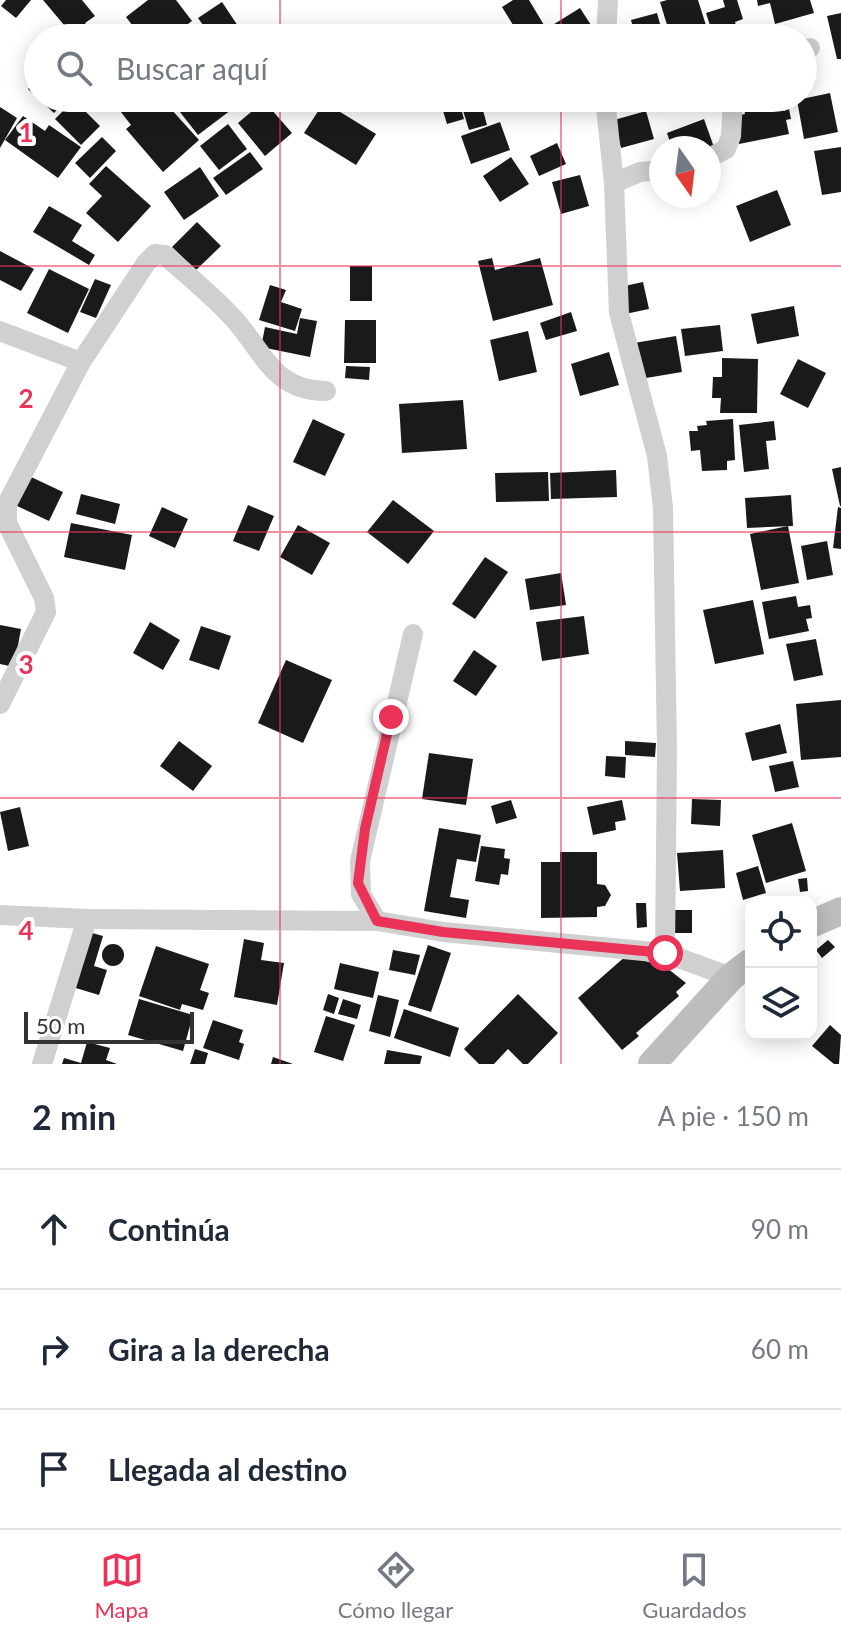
<!DOCTYPE html>
<html lang="es">
<meta charset="utf-8">
<style>
body{margin:0;font-family:Lato,sans-serif;background:#f6f6f7;color:#1f2937}
.controls{position:absolute;right:24px;bottom:24px;display:grid;overflow:hidden;border-radius:16px;box-shadow:0 4px 20px #0003}
.controls button{width:72px;height:72px;display:grid;place-items:center;padding:0;border:0;border-bottom:2px solid #e0e1e3;background:#fff;color:#1f2937;font:40px sans-serif}
.compass{position:absolute;left:649px;top:136px;width:72px;height:72px;border-radius:50%;background:#fff;box-shadow:0 4px 20px #0003;rotate:166deg}
.scale{position:absolute;left:24px;bottom:20px;width:170px;box-sizing:border-box;padding-left:8px;border:4px solid #333;border-top:0;font-size:22px;line-height:28px;white-space:nowrap;color:#333;-webkit-text-stroke:6px #fff;paint-order:stroke}
.stop{position:absolute;width:24px;height:24px;margin:-18px;border:6px solid #eb3358;border-radius:50%;background:#fff}
.stop.end{background:#eb3358;border-color:#fff;box-shadow:0 2px 8px #0008}
.list{margin:0;padding:0;list-style:none}
h2{display:flex;justify-content:space-between;align-items:center;height:104px;margin:0;padding:0 32px;font-size:34px}
h2 small{font-size:26px;font-weight:400;color:#747a83}
.list li{display:grid;grid-template-columns:52px 1fr auto;gap:24px;align-items:center;box-sizing:border-box;height:120px;padding:0 32px;border-top:2px solid #e0e1e3}
.list b{display:block;font-size:30px;white-space:nowrap}
.list em{font-size:26px;font-style:normal;color:#747a83}
.icon{flex:none;width:44px;height:44px;fill:none;stroke:currentColor;stroke-width:2;stroke-linecap:round;stroke-linejoin:round}
.map{position:relative;flex:none;width:841px;height:1064px;overflow:hidden}
.search{position:absolute;background:#fff;box-shadow:0 4px 20px #0003;left:24px;right:24px;top:24px;height:88px;display:flex;align-items:center;gap:20px;box-sizing:border-box;padding:0 28px;border-radius:44px;color:#747a83;font-size:30px}
.sheet{height:464px;background:#fff}
nav{display:flex;justify-content:space-around;align-items:center;box-sizing:border-box;height:112px;border-top:2px solid #e0e1e3;background:#fff;font-size:22px;color:#747a83}
nav a{display:grid;justify-items:center;gap:4px}
nav .on{color:#eb3358}
.map>svg:first-child{display:block}
.building{fill:#1a1a1a}
.lines{fill:none;stroke-linecap:round;stroke-linejoin:round}
.street{stroke:#d0d0d0;stroke-width:20}
.secondary{stroke:#bdbdbd;stroke-width:28}
.route{stroke:#eb3358;stroke-width:10}
.grid{fill:none;stroke:#eb3358;stroke-width:2;stroke-opacity:0.55}
.grid-label{font-size:26px;text-anchor:middle;font-weight:bold;fill:#eb3358;stroke:#fff;stroke-width:8;stroke-linejoin:round;paint-order:stroke}
</style>
<div class="map">
<svg width="841" height="1064" viewBox="0 0 841 1064">
<rect width="100%" height="100%" fill="#fff"/>
<!-- building -->
<g class="building">
<polygon points="6,0 31,0 16,18 1,6"/>
<polygon points="43,0 82,0 95,16 85,23 93,32 86,38 75,38"/>
<polygon points="148,0 176,0 192,21 169,38 142,38 126,17"/>
<polygon points="513,0 529,0 544,25 521,38 502,7"/>
<polygon points="667,0 698,0 710,38 671,38 660,2"/>
<polygon points="723,0 737,0 743,19 735,22 740,38 714,38 706,13 725,7"/>
<polygon points="757,0 810,0 814,13 775,24 770,3 758,6"/>
<polygon points="222,2 246,38 212,38 198,18"/>
<polygon points="580,8 591,25 571,38 558,38 551,26"/>
<polygon points="657,13 664,38 636,38 631,20"/>
<polygon points="841,13 841,59 837,59 827,16"/>
<polygon points="38,78 38,98 68,98 54,113 28,89"/>
<polygon points="830,93 838,132 804,139 797,100"/>
<polygon points="110,98 154,98 157,102 161,98 199,140 163,172 126,129 131,125"/>
<polygon points="169,98 221,98 231,110 198,135"/>
<polygon points="458,98 464,119 447,124 440,101"/>
<polygon points="613,98 639,98 640,102 616,109"/>
<polygon points="742,98 781,98 784,111 789,109 791,119 786,120 789,134 739,144 734,116 745,114"/>
<polygon points="480,99 487,125 469,130 461,104"/>
<polygon points="74,100 100,126 81,145 55,119"/>
<polygon points="264,101 292,133 265,156 238,123"/>
<polygon points="324,102 376,134 356,165 304,133"/>
<polygon points="0,107 17,118 0,148"/>
<polygon points="646,111 654,139 621,148 614,120"/>
<polygon points="23,116 45,131 49,125 81,147 58,178 5,140"/>
<polygon points="704,119 716,153 709,148 672,148 667,133"/>
<polygon points="500,122 510,150 471,164 461,136"/>
<polygon points="228,124 247,149 219,170 200,146"/>
<polygon points="102,137 116,151 90,178 75,163"/>
<polygon points="557,143 566,164 539,176 530,156"/>
<polygon points="841,147 841,192 822,195 814,151"/>
<polygon points="250,152 263,169 226,195 213,178"/>
<polygon points="511,157 529,184 500,202 483,176"/>
<polygon points="106,166 151,206 118,242 86,213 102,196 89,184"/>
<polygon points="200,167 219,196 184,220 164,192"/>
<polygon points="580,175 589,206 561,214 552,182"/>
<polygon points="777,190 791,225 750,242 736,206"/>
<polygon points="49,206 82,225 72,241 95,255 89,265 33,232"/>
<polygon points="197,222 221,246 196,270 172,247"/>
<polygon points="0,251 34,269 21,291 0,280"/>
<polygon points="492,258 495,270 540,258 553,305 493,321 478,261"/>
<rect x="350" y="266" width="22" height="35"/>
<polygon points="49,269 89,289 68,333 27,313"/>
<polygon points="95,279 111,285 96,318 80,312"/>
<polygon points="643,282 649,309 625,314 620,287"/>
<polygon points="270,285 286,290 281,302 302,309 295,331 259,320"/>
<polygon points="794,306 799,336 757,344 751,314"/>
<polygon points="571,312 577,331 546,340 540,323"/>
<polygon points="300,318 317,321 310,357 261,347 265,327 297,334"/>
<polygon points="345,320 376,320 376,363 344,363"/>
<polygon points="720,325 723,351 685,356 681,329"/>
<polygon points="528,331 537,372 499,381 490,340"/>
<polygon points="676,336 682,372 640,379 634,343"/>
<polygon points="609,352 619,385 580,396 571,364"/>
<polygon points="722,358 758,359 757,413 720,413 721,398 712,398 713,377 722,377"/>
<polygon points="798,359 826,373 808,408 780,394"/>
<polygon points="346,366 370,367 369,380 345,378"/>
<polygon points="463,400 467,449 402,453 399,404"/>
<polygon points="313,419 345,434 325,476 293,462"/>
<polygon points="733,419 735,460 727,461 727,470 702,471 700,450 691,451 689,431 698,431 697,426 707,425 706,421"/>
<polygon points="774,421 776,440 766,441 769,469 744,472 739,425"/>
<polygon points="841,467 841,506 840,506 832,469"/>
<polygon points="616,470 617,497 551,499 550,473"/>
<polygon points="548,472 549,501 496,502 495,473"/>
<polygon points="29,476 63,492 49,521 15,505"/>
<polygon points="81,494 120,504 115,524 76,514"/>
<polygon points="791,495 793,526 747,528 745,498"/>
<polygon points="393,500 434,531 408,564 367,532"/>
<polygon points="248,505 274,516 259,551 233,541"/>
<polygon points="162,507 188,519 175,548 149,536"/>
<polygon points="838,507 841,508 841,549 833,548"/>
<polygon points="71,523 132,535 125,570 64,557"/>
<polygon points="298,525 330,543 312,575 280,557"/>
<polygon points="788,526 799,583 761,590 750,534"/>
<polygon points="827,541 833,575 807,580 801,546"/>
<polygon points="485,557 508,572 475,619 452,604"/>
<polygon points="561,573 566,605 530,610 525,579"/>
<polygon points="796,596 798,607 810,605 812,618 806,619 809,631 769,639 762,602"/>
<polygon points="753,600 764,654 715,664 703,610"/>
<polygon points="584,616 589,654 542,661 536,622"/>
<polygon points="150,622 180,640 163,670 133,653"/>
<polygon points="0,625 21,629 14,667 0,664"/>
<polygon points="201,626 231,636 219,670 189,660"/>
<polygon points="816,639 823,675 794,681 786,644"/>
<polygon points="474,650 497,666 476,696 453,681"/>
<polygon points="286,660 332,680 303,743 258,723"/>
<polygon points="841,700 841,757 801,760 796,704"/>
<polygon points="780,724 787,753 752,761 745,733"/>
<polygon points="179,741 212,766 193,791 160,766"/>
<polygon points="625,741 656,743 655,757 625,755"/>
<polygon points="429,753 473,759 466,805 422,799"/>
<polygon points="606,756 626,757 625,778 605,776"/>
<polygon points="793,761 799,787 775,792 769,766"/>
<polygon points="692,799 721,800 720,826 691,824"/>
<polygon points="511,800 517,818 496,824 491,806"/>
<polygon points="622,800 626,820 615,822 616,830 593,835 587,807"/>
<polygon points="20,807 29,846 8,851 0,812"/>
<polygon points="792,823 806,871 766,883 752,835"/>
<polygon points="439,828 481,835 476,862 457,859 450,897 469,900 466,918 424,911"/>
<polygon points="481,846 505,849 504,858 510,859 508,875 501,874 499,885 475,881"/>
<polygon points="723,850 725,888 680,891 677,853"/>
<polygon points="560,852 597,852 597,884 605,885 611,895 605,906 597,907 597,917 541,918 541,862 560,862"/>
<polygon points="758,866 766,893 743,900 736,873"/>
<polygon points="807,878 808,891 800,892 798,879"/>
<polygon points="636,903 646,903 647,927 637,928"/>
<polygon points="675,910 692,910 692,933 674,933"/>
<polygon points="85,931 103,936 94,966 107,970 99,995 69,986"/>
<polygon points="244,939 264,943 261,960 284,963 277,1005 234,997"/>
<polygon points="828,940 835,947 822,958 816,950"/>
<circle cx="113" cy="955" r="11"/>
<polygon points="428,945 451,953 431,1012 408,1005"/>
<polygon points="156,946 209,964 200,990 209,993 203,1010 182,1004 180,1010 139,996"/>
<polygon points="393,950 420,955 415,975 389,970"/>
<polygon points="627,955 667,968 686,983 676,992 679,996 636,1033 639,1036 622,1050 578,998"/>
<polygon points="340,963 379,972 373,998 334,989"/>
<polygon points="328,994 339,998 334,1014 323,1010"/>
<polygon points="518,994 558,1033 528,1064 523,1064 508,1049 494,1064 479,1064 464,1049"/>
<polygon points="378,995 399,1000 390,1037 369,1031"/>
<polygon points="139,999 193,1015 183,1051 128,1035"/>
<polygon points="343,999 361,1005 357,1019 338,1014"/>
<polygon points="404,1009 459,1028 450,1057 394,1038"/>
<polygon points="326,1016 355,1025 343,1061 314,1052"/>
<polygon points="213,1020 243,1030 239,1042 244,1044 239,1060 203,1048"/>
<polygon points="830,1025 841,1035 839,1064 834,1064 812,1046"/>
<polygon points="87,1042 110,1048 106,1060 117,1064 62,1064 64,1058 81,1063"/>
<polygon points="195,1049 208,1053 205,1064 190,1064"/>
<polygon points="387,1050 422,1056 420,1064 384,1064"/>
<polygon points="273,1057 293,1064 271,1064"/>
</g>
<g class="lines">
<!-- street -->
<g class="street">
<polyline points="606,38 608,0"/>
<polyline points="803,50 810,48"/>
<polyline points="605,98 614,183 619,313 657,456 663,508 667,750 665,953"/>
<polyline points="709,158 726,149 731,136 733,98"/>
<polyline points="614,183 640,172 661,170"/>
<polyline points="0,331 81,362"/>
<path d="M 0,704 L 46,612 L 44,598 L 7,523 L 7,504 L 81,362 L 146,263 L 155,254 L 165,255 C 188,276 213,296 234,319 C 264,352 273,391 326,391"/>
<polyline points="0,915 87,919 377,921 443,932 665,953 731,977"/>
<polyline points="377,921 361,894 360,861 413,634"/>
<polyline points="42,1064 87,919"/>
</g>
<!-- secondary -->
<g class="secondary">
<polyline points="811,924 841,911"/>
<polyline points="652,1064 731,977 751,962"/>
</g>
</g>
<g class="lines">
<!-- route -->
<polyline class="route" points="391,717 365,829 358,883 377,921 443,932 665,953"/>
</g>
<!-- grid -->
<path class="grid" d="M 280,0 L 280,38M 561,0 L 561,38M 280,98 L 280,1064M 561,98 L 561,1064M 0,266 L 841,266M 0,532 L 841,532M 0,798 L 841,798"/>
<g class="grid-label">
<text x="26" y="142">1</text>
<text x="26" y="408">2</text>
<text x="26" y="674">3</text>
<text x="26" y="940">4</text>
</g>
</svg>
<div class="controls">
<button><svg class="icon" aria-label="locate" viewBox="0 0 24 24"><circle cx="12" cy="12" r="6"/><path d="M12 2v4M12 18v4M2 12h4M18 12h4"/></svg></button>
<button><svg class="icon" aria-label="layers" viewBox="0 0 24 24"><path d="M12 4l9 5-9 5-9-5zM3 14l9 5 9-5"/></svg></button>
</div>
<svg class="compass" viewBox="-18 -18 36 36"><path d="M0-13l5 13h-10z" fill="#e53935"/><path d="M0 13l5-13h-10z" fill="#747a83"/></svg>
<div class="scale">50 m</div>
<div class="stop" style="left:665px;top:953px"></div>
<div class="stop end" style="left:391px;top:717px"></div>
<div class="search"><svg class="icon" aria-label="search" viewBox="0 0 24 24"><circle cx="10" cy="10" r="6"/><path d="M15 15l6 6"/></svg>Buscar aquí</div>
</div>
<section class="sheet">
<h2>2 min<small>A pie · 150 m</small></h2>
<ul class="list">
<li><svg class="icon" aria-label="ahead" viewBox="0 0 24 24"><path d="M12 20V5M6 11l6-6 6 6"/></svg><div><b>Continúa</b></div><em>90 m</em></li>
<li><svg class="icon" aria-label="right" viewBox="0 0 24 24"><path d="M7 20v-9h11M14 6l5 5-5 5"/></svg><div><b>Gira a la derecha</b></div><em>60 m</em></li>
<li><svg class="icon" aria-label="arrive" viewBox="0 0 24 24"><path d="M6 21V4h12l-3 4 3 4H6"/></svg><div><b>Llegada al destino</b></div></li>
</ul>
</section>
<nav>
<a class="on"><svg class="icon" aria-label="map" viewBox="0 0 24 24"><path d="M3 6l6-2 6 2 6-2v14l-6 2-6-2-6 2zM9 4v14M15 6v14"/></svg>Mapa</a>
<a><svg class="icon" aria-label="directions" viewBox="0 0 24 24"><path d="M12 3l9 9-9 9-9-9zM9 14v-3h6M13 9l2 2-2 2"/></svg>Cómo llegar</a>
<a><svg class="icon" aria-label="saved" viewBox="0 0 24 24"><path d="M7 4h10v16l-5-4-5 4z"/></svg>Guardados</a>
</nav>
